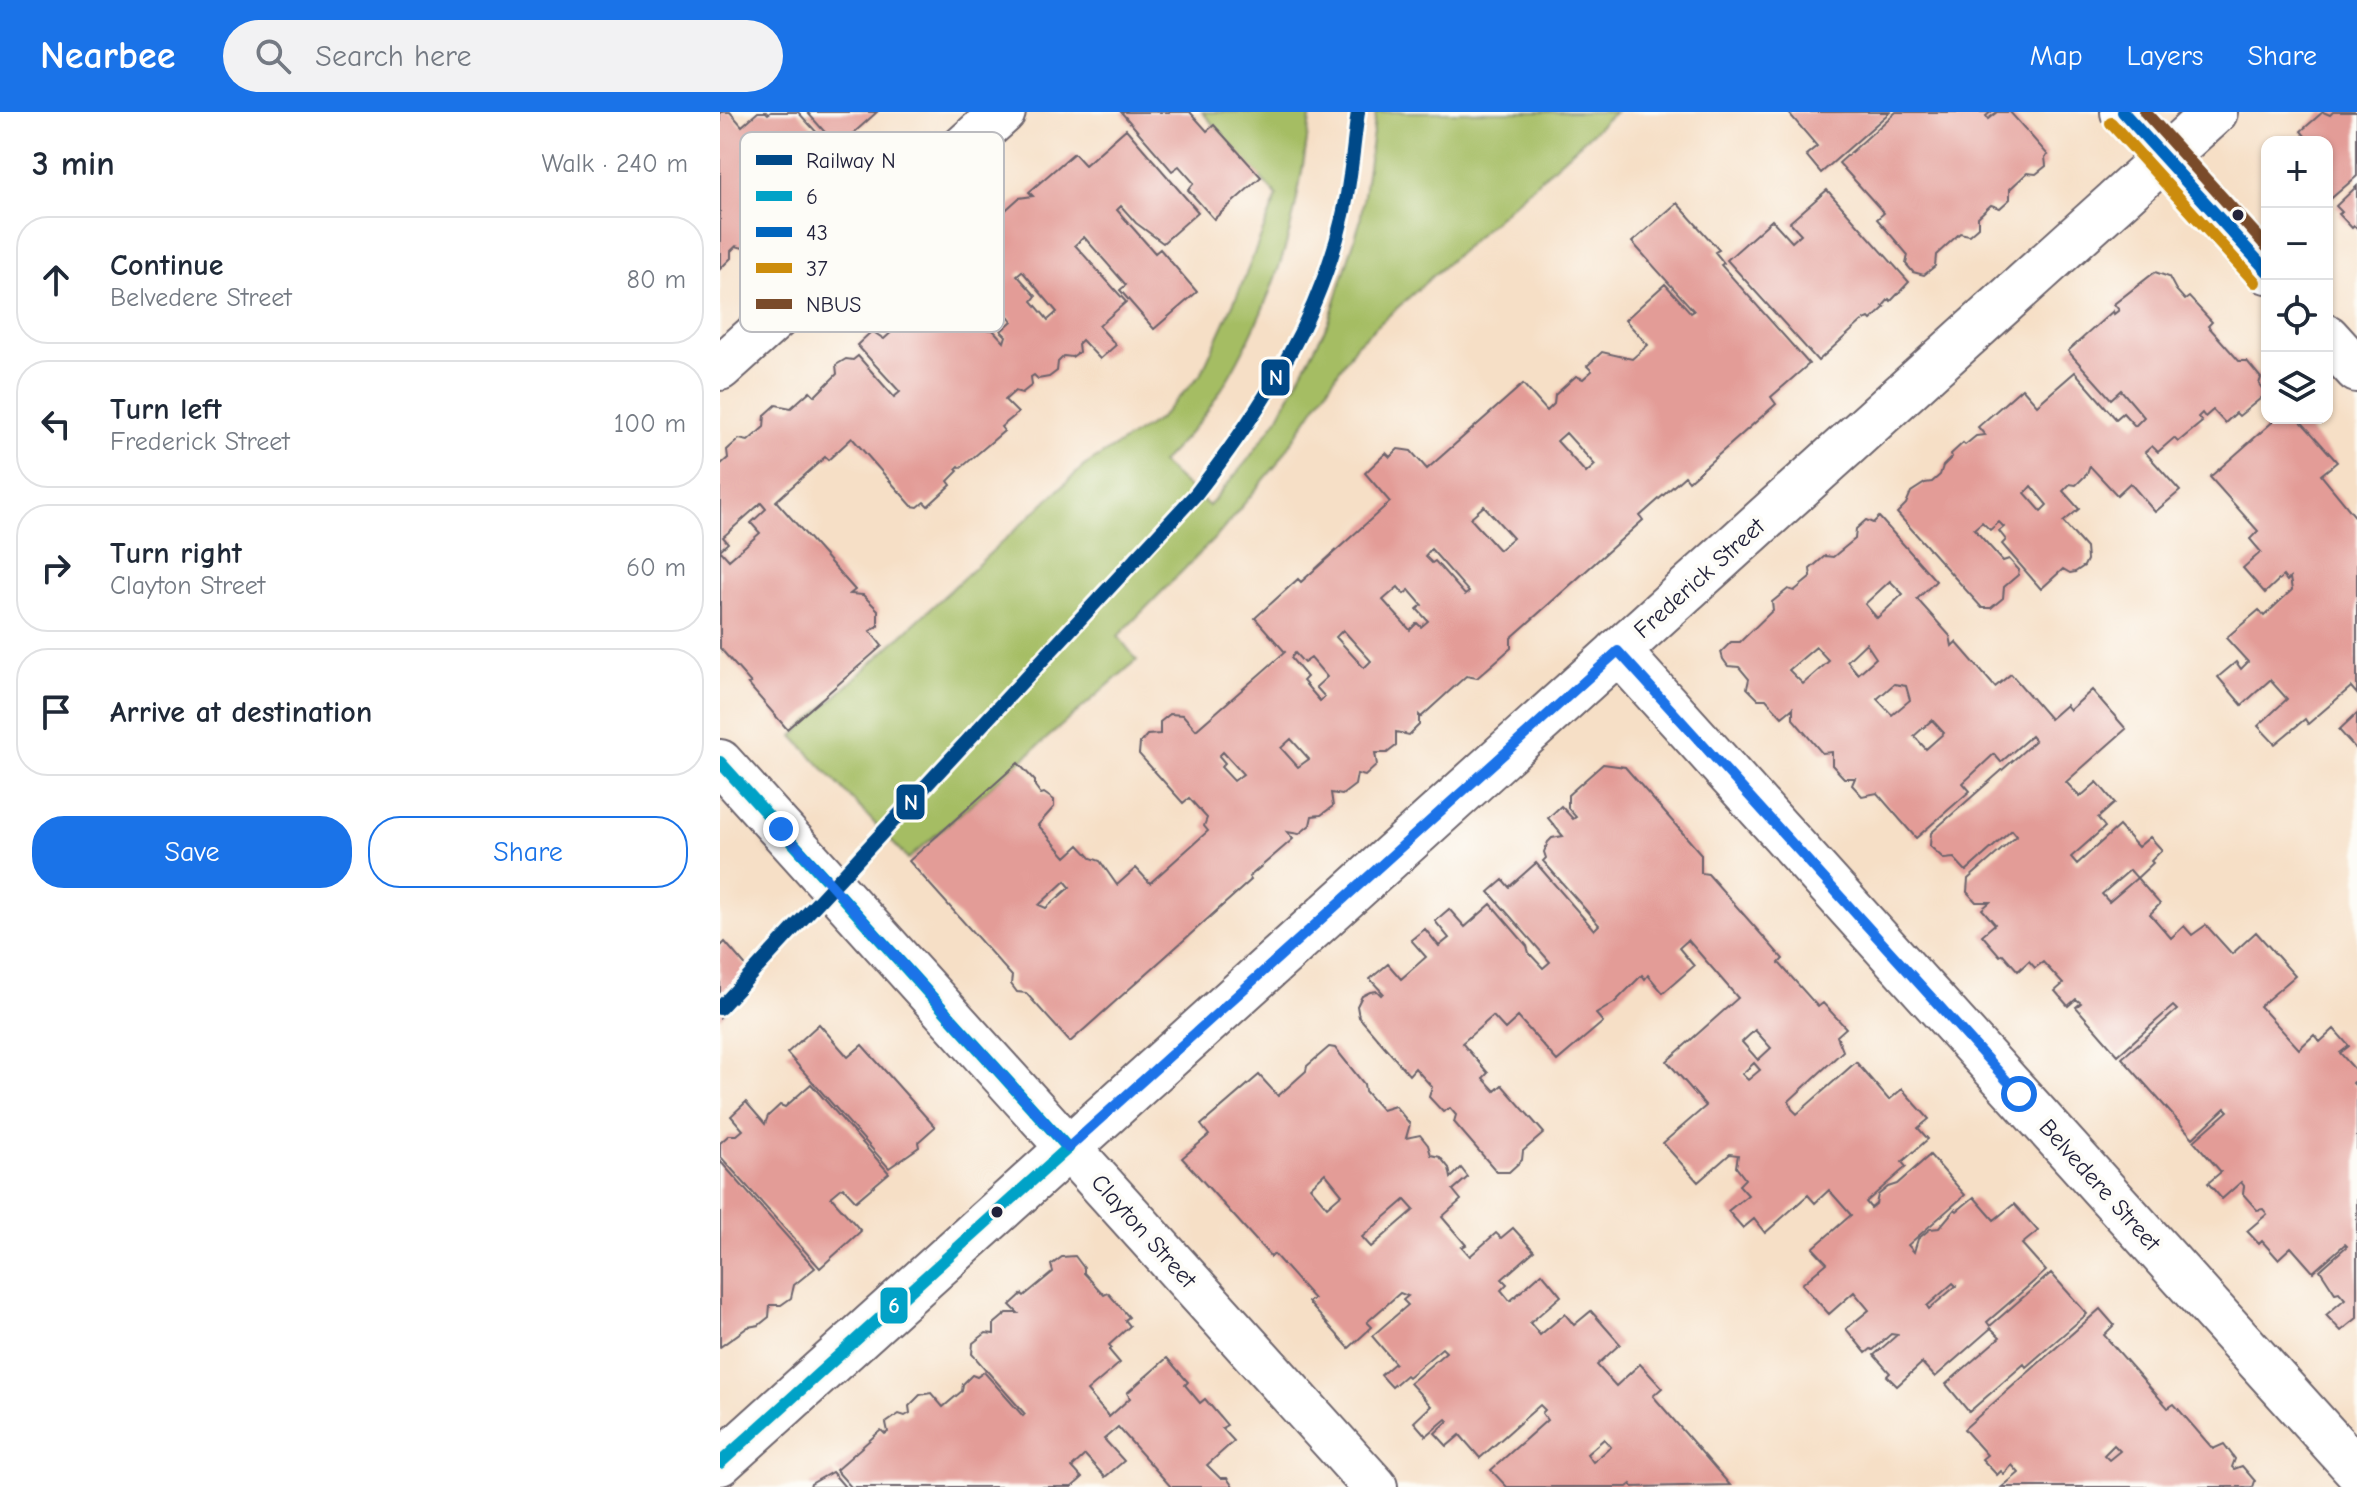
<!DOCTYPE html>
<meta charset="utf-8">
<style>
body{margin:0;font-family:"Comic Neue",sans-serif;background:#f2f2f3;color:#1f2937}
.controls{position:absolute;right:24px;top:24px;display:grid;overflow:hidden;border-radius:16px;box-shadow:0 2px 6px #0004}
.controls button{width:72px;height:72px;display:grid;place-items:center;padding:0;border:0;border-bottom:2px solid #e0e1e3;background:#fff;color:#1f2937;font:40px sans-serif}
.stop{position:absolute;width:24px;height:24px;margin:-18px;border:6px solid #1a73e8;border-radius:50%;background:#fff}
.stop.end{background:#1a73e8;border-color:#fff;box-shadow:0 2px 8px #0008}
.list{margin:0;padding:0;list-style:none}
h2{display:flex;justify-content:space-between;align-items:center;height:104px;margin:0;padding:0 32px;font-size:34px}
h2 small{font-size:26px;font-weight:400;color:#747a83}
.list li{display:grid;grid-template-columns:52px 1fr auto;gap:24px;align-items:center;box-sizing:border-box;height:128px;margin:0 16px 16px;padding:0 16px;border:2px solid #e0e1e3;border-radius:32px}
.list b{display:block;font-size:30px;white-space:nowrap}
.list p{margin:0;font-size:26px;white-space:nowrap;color:#747a83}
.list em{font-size:26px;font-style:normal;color:#747a83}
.actions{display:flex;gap:16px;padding:24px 32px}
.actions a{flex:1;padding:18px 0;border:2px solid #1a73e8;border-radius:32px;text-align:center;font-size:28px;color:#1a73e8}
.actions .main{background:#1a73e8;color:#fff}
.icon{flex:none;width:44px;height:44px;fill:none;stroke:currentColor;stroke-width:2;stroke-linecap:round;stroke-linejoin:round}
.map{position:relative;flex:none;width:1637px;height:1375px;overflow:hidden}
header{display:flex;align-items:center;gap:48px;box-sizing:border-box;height:112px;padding:0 40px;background:#1a73e8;color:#fff}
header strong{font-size:38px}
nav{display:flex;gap:44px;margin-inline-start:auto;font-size:28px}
.search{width:560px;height:72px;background:#f2f2f3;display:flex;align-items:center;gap:20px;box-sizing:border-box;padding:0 28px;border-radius:44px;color:#747a83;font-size:30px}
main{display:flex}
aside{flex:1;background:#fff}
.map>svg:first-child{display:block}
.green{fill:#a5bd63;stroke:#64704f;stroke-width:2}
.building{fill:#e39c97;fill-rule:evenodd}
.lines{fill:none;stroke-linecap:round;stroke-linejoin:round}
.minor-casing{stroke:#6c646c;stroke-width:48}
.tertiary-casing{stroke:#6c646c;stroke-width:48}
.minor{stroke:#fff;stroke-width:44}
.tertiary{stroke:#fff;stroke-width:44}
.bus-1-casing{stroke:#fdfcf7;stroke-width:18}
.bus-2-casing{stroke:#fdfcf7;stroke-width:18}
.bus-3-casing{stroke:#fdfcf7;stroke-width:18}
.bus-4-casing{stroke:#fdfcf7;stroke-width:18}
.bus-1{stroke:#02a2c7;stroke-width:12}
.bus-2{stroke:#0065bd;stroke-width:12}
.bus-3{stroke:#cc8c0c;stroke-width:12}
.bus-4{stroke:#7a4b2a;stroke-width:12}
.rail-1-casing{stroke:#fdfcf7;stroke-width:20}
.rail-1{stroke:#004988;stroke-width:14}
.route{stroke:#1a73e8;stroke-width:10}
.bus-dot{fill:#22223b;stroke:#fdfcf7;stroke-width:3}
.labels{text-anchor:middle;stroke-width:8;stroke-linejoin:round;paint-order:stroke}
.street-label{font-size:24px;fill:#22223b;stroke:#fdfcf7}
.key{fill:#fdfcf7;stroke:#bbbbbf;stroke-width:2}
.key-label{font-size:22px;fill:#22223b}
.line-badge{stroke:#fdfcf7;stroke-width:3}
.badge-label{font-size:22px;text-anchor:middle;font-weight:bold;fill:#fff}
</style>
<header>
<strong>Nearbee</strong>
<div class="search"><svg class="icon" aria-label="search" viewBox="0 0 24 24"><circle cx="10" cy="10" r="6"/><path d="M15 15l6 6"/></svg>Search here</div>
<nav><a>Map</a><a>Layers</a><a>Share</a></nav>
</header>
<main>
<aside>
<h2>3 min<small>Walk · 240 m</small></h2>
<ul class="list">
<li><svg class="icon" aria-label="ahead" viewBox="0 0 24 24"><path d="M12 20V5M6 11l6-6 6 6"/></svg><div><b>Continue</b><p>Belvedere Street</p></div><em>80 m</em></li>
<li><svg class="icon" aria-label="left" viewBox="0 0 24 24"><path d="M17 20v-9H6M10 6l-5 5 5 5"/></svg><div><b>Turn left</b><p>Frederick Street</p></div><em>100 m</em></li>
<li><svg class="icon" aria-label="right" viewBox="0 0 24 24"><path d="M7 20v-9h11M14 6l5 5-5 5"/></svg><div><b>Turn right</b><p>Clayton Street</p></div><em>60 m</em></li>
<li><svg class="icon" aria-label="arrive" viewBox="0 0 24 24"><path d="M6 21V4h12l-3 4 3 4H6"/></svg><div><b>Arrive at destination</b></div></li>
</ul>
<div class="actions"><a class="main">Save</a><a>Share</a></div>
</aside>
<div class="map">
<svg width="1637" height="1375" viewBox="0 0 1637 1375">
<rect width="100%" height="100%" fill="#fdfcf7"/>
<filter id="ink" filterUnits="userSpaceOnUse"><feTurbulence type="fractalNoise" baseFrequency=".0125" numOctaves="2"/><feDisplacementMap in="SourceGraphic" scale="16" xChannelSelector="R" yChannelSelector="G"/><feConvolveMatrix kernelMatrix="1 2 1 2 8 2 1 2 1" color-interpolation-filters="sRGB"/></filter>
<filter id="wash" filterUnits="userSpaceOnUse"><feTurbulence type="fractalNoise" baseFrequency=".006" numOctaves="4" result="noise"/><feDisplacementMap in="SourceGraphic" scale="32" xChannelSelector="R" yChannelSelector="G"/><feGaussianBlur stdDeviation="1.8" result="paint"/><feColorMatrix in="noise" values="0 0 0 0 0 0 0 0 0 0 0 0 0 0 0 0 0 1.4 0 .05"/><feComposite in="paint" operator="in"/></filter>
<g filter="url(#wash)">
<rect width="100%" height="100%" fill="#f6dfc6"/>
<!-- green -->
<path class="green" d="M 482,0 L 591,0 C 585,45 578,90 566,133 C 549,191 515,263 479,310 C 467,324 454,337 441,351 L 489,394 L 527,349 L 559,304 L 609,209 L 640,110 L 656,0 L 895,0 L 636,233 L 558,351 L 499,422 L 398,524 L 417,548 L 188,747 L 73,624 L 364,354 L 439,307 L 481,262 L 520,177 L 557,84 Z"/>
<g id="blocks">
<!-- building -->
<g class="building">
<polygon points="0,0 10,0 22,14 38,0 46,0 48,2 51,0 78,0 121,47 83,81 56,51 51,55 70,75 68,84 54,97 43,96 27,111 34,118 33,127 23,136 16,134 11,139 11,146 0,157"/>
<polygon points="87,0 157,0 118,35"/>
<polygon points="401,0 470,0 487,19 494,13 541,65 494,107 468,78 474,71 459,54 452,59"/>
<polygon points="1068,0 1170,0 1101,61 1086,43 1097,34"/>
<polygon points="1176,0 1271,0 1266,4 1268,7 1277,0 1290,0 1328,43 1325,45 1326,54 1316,62 1307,61 1290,77 1290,87 1280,96 1271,93 1258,105 1258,115 1249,123 1240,121 1216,143 1215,154 1204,163 1193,160 1186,152 1188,143 1157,107 1164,101 1119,51"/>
<polygon points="1603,0 1610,3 1613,0 1637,0 1637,64 1607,90 1607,30 1580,30 1586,25 1581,19"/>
<path d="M 406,17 L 478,100 L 443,131 L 416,111 L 401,94 L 397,98 L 435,141 L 440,137 L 477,180 L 434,217 L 400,178 L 406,173 L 364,125 L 355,133 L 406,190 L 379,214 L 396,233 L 380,247 L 362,228 L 358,232 L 359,240 L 352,245 L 344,244 L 338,250 L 337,259 L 329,265 L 318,267 L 314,263 L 311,265 L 312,273 L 302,281 L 295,279 L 285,288 L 298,301 L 281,315 L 284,319 L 241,356 L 239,354 L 236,357 L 238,359 L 228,369 L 231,373 L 208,394 L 204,390 L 198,395 L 192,394 L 132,326 L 108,348 L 105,345 L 56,389 L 135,478 L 130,482 L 143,483 L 158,498 L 158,514 L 150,519 L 162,534 L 67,617 L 28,572 L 31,571 L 0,536 L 0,438 L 9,448 L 40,421 L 31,411 L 46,397 L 41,391 L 3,425 L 8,431 L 0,438 L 0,353 L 8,346 L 7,338 L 19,327 L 28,329 L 44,315 L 45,303 L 56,293 L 71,296 L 90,279 L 95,284 L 117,262 L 116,253 L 126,247 L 133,248 L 138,244 L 174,285 L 180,280 L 137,233 L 152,219 L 164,227 L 186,207 L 175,196 L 215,161 L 264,217 L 273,218 L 284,230 L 286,224 L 281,219 L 292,209 L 289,205 L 273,218 L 221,158 L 267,118 L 270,122 L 269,113 L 299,86 L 313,84 L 309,80 L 354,41 L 365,53 ZM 302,159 L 337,200 L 328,208 L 312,189 L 316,184 L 297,163 Z"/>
<polygon points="1637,74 1637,117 1634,114 1632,116 1619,102 1622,100 1616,94"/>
<polygon points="1107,78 1189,170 1171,189 1169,187 1163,194 1165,195 1151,208 1149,206 1142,209 1098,249 1007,148 1052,108 1072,130 1081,122 1070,110"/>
<path d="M 957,91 L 999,138 L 995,140 L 1004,151 L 1001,153 L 1089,252 L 1051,285 L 1056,292 L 969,369 L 965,364 L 920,404 L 923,408 L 791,526 L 791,536 L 757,566 L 746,564 L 701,605 L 699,603 L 699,613 L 689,623 L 676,620 L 676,634 L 667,641 L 655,641 L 657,653 L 645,664 L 637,662 L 635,673 L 622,683 L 611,681 L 613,694 L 601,703 L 592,704 L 590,713 L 579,722 L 567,720 L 573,727 L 529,765 L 531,768 L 350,930 L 306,881 L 297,880 L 291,872 L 292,864 L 189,749 L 298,651 L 315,669 L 315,674 L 321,682 L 324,681 L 334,688 L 334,695 L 318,713 L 346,745 L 359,733 L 371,746 L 380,749 L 397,773 L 416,756 L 430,771 L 488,719 L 484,714 L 487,706 L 469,686 L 463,691 L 419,642 L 420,631 L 427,623 L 440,622 L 440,610 L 450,602 L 463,603 L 476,618 L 565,540 L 535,506 L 578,467 L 581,470 L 670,390 L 645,361 L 666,341 L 670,345 L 678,337 L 691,339 L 707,357 L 803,272 L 827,299 L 834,292 L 835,283 L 856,264 L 863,267 L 872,259 L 867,254 L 882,240 L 912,247 L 928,233 L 905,208 L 945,172 L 971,201 L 974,199 L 912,130 ZM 846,321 L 875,353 L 866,361 L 837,329 ZM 764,394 L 793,426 L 779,438 L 750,406 ZM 711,437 L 749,480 L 745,483 L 715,449 L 712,451 L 705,444 ZM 678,475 L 684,482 L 689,478 L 702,493 L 697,497 L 708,509 L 701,515 L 697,511 L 690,518 L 663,488 ZM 623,518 L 651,549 L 644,556 L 616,525 ZM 575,541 L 584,551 L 591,546 L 607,565 L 596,575 L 605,585 L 600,589 L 583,569 L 587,565 L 571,546 ZM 571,627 L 589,647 L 578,655 L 561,636 ZM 503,640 L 523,662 L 514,669 L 501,655 L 505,651 L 499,644 ZM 345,769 L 350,775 L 326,796 L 319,793 Z"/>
<path d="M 1435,160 L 1449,165 L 1456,178 L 1465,188 L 1469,185 L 1492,210 L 1488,214 L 1519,249 L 1527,249 L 1541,266 L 1539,272 L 1546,282 L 1519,304 L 1516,301 L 1505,311 L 1493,298 L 1485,305 L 1482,301 L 1478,305 L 1482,310 L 1458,330 L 1454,326 L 1438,340 L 1432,334 L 1425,340 L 1460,379 L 1435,400 L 1410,371 L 1397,383 L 1370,354 L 1367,362 L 1356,373 L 1350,372 L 1343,379 L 1359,397 L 1343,410 L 1366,436 L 1367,448 L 1364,454 L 1355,460 L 1350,461 L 1343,457 L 1321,477 L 1282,432 L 1286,428 L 1279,419 L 1284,415 L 1279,410 L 1270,418 L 1262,410 L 1254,417 L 1283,449 L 1289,447 L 1299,458 L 1298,463 L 1284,475 L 1283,486 L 1271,496 L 1262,496 L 1177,401 L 1186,392 L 1191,380 L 1205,371 L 1212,370 L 1220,363 L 1223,354 L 1232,345 L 1231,342 L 1243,331 L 1245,333 L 1256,324 L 1265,323 L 1258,315 L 1302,276 L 1317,293 L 1355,260 L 1396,307 L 1403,301 L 1415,314 L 1424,305 L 1401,278 L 1391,287 L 1348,239 L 1393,199 L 1394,202 L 1399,198 L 1394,192 ZM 1311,374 L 1327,393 L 1321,399 L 1305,381 Z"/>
<polygon points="1557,306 1578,306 1617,350 1601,363 1637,407 1635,409 1637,411 1637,582 1631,575 1588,612 1585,607 1555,632 1538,614 1567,587 1550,568 1522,593 1498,565 1516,550 1521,557 1528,550 1506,526 1539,498 1544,504 1572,478 1570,466 1567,469 1563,464 1545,481 1523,456 1541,440 1530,427 1538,419 1490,365"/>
<path d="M 1159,405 L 1216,469 L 1197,487 L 1230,524 L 1232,534 L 1236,530 L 1275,575 L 1291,562 L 1330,607 L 1346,593 L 1350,598 L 1372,578 L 1406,617 L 1346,670 L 1360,685 L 1377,670 L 1395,691 L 1378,706 L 1385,715 L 1351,745 L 1357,752 L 1399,714 L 1418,735 L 1430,725 L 1442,738 L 1431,749 L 1433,751 L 1417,766 L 1410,758 L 1382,782 L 1389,790 L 1417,766 L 1440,792 L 1430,802 L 1451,826 L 1464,814 L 1472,823 L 1486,813 L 1512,842 L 1536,820 L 1575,864 L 1540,894 L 1579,937 L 1594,923 L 1600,930 L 1614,917 L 1629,934 L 1620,941 L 1637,960 L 1637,967 L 1633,971 L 1637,975 L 1637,1206 L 1621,1219 L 1606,1203 L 1625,1187 L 1619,1180 L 1615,1181 L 1600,1158 L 1627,1134 L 1625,1132 L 1593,1160 L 1571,1135 L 1558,1147 L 1542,1129 L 1539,1132 L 1527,1119 L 1547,1102 L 1543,1097 L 1537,1098 L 1523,1082 L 1524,1074 L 1521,1070 L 1502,1087 L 1488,1071 L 1501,1060 L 1474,1029 L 1508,999 L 1505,996 L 1473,1026 L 1402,946 L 1457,898 L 1453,894 L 1398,943 L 1356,895 L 1361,891 L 1356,887 L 1348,894 L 1335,879 L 1343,872 L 1323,850 L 1315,856 L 1309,849 L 1298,859 L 1283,842 L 1280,844 L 1262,823 L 1275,812 L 1262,797 L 1270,790 L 1256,790 L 1247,780 L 1248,767 L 1297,724 L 1292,718 L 1246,759 L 1234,746 L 1224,747 L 1210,734 L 1211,721 L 1315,629 L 1311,624 L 1281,650 L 1274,642 L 1243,671 L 1250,679 L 1196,726 L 1157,681 L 1142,684 L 1132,673 L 1135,666 L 1124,666 L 1112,653 L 1112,640 L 1102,641 L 1073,607 L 1073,596 L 1062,605 L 1046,587 L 1038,587 L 1027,576 L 1029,567 L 1019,555 L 1008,554 L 1003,547 L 1001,540 L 1011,530 L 1020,530 L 1053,498 L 1052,490 L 1068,477 L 1074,479 L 1091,465 L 1090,457 L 1105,444 L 1113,445 L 1135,427 L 1136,417 L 1146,408 L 1153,411 ZM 1170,469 L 1183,482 L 1157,506 L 1145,492 ZM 1146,531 L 1156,546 L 1138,562 L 1127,549 ZM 1096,535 L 1109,549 L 1083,572 L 1069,558 ZM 1174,572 L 1186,574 L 1190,588 L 1172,603 L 1157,587 ZM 1212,608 L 1224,621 L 1206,637 L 1194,624 Z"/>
<polygon points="1637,601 1637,638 1619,618"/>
<path d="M 883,652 L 905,655 L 981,742 L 981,761 L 988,762 L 1063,847 L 1059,851 L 1098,895 L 1103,891 L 1126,916 L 1117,924 L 1123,939 L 1069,989 L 1072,997 L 1077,1002 L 1136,950 L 1169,988 L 1182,977 L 1209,1007 L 1198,1016 L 1208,1027 L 1182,1050 L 1186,1055 L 1146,1090 L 1151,1096 L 1156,1092 L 1158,1083 L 1168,1075 L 1177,1072 L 1210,1043 L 1245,1083 L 1188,1133 L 1194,1140 L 1198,1127 L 1210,1117 L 1219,1116 L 1235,1097 L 1237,1099 L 1254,1085 L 1274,1108 L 1294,1092 L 1318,1119 L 1302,1132 L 1326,1159 L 1267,1210 L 1270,1214 L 1331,1161 L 1367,1202 L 1306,1255 L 1304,1252 L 1249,1300 L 1226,1272 L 1280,1225 L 1271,1216 L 1215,1265 L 1202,1251 L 1177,1274 L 1167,1264 L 1170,1261 L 1154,1243 L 1177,1223 L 1171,1222 L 1153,1238 L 1151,1237 L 1146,1241 L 1126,1217 L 1149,1198 L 1134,1180 L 1109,1202 L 1082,1172 L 1107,1151 L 1093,1136 L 1131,1103 L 1109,1078 L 1095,1091 L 1088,1083 L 1045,1121 L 1034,1107 L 1023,1116 L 1008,1099 L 1028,1083 L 1019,1073 L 1025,1067 L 1016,1055 L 1018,1043 L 1010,1042 L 978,1070 L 943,1031 L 986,994 L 947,949 L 1018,886 L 968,828 L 959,836 L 974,854 L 943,881 L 928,863 L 925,867 L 922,863 L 894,891 L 876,902 L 883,910 L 837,949 L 798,905 L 785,917 L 773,904 L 742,931 L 768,961 L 763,966 L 775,979 L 782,973 L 824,1021 L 803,1039 L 802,1048 L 789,1060 L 777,1060 L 734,1010 L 736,1003 L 730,996 L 723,1000 L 709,985 L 712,975 L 695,956 L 689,963 L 639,905 L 637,894 L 642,884 L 650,880 L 657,879 L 661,883 L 663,881 L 650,867 L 668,852 L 681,867 L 706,845 L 691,828 L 705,817 L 719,834 L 729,826 L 715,809 L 729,797 L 745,815 L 771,792 L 807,834 L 809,841 L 823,856 L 830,850 L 769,780 L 783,768 L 789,775 L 816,751 L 874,818 L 879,813 L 823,749 L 826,746 L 824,740 L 828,730 L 832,726 L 843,724 L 828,706 L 841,694 L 853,707 L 856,705 L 848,696 L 848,683 ZM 1035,918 L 1051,936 L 1038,948 L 1022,930 ZM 1034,951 L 1040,958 L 1028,968 L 1022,962 ZM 1233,1171 L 1236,1174 L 1209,1197 L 1207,1194 Z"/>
<polygon points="5,830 36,866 6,892 10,897 0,906 0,835"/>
<polygon points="99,912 128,945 142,933 215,1015 198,1030 199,1035 169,1056 67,941"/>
<path d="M 609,935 L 615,936 L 644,972 L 645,979 L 662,998 L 675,994 L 690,1012 L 686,1026 L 700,1023 L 708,1033 L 711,1043 L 720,1045 L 729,1056 L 731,1066 L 741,1056 L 748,1065 L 733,1078 L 741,1088 L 722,1105 L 746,1133 L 742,1135 L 750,1144 L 776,1121 L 781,1126 L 793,1116 L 814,1139 L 782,1167 L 787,1172 L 781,1178 L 790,1189 L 822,1161 L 841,1184 L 810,1211 L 820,1223 L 845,1202 L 854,1213 L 871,1199 L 900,1232 L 877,1253 L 896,1274 L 920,1252 L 942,1276 L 933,1284 L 1010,1373 L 913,1375 L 911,1372 L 907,1375 L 787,1375 L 771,1358 L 827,1308 L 822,1301 L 825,1298 L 820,1293 L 760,1346 L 740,1323 L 727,1334 L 715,1321 L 728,1309 L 726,1307 L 706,1324 L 694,1310 L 711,1294 L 690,1271 L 726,1240 L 722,1236 L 688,1265 L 686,1263 L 672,1275 L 661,1263 L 675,1251 L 652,1224 L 688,1193 L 683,1188 L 688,1184 L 680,1181 L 647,1210 L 652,1215 L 629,1236 L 588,1190 L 594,1187 L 554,1142 L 551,1145 L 462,1046 L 489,1023 L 481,1013 L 539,963 L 558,984 L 586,959 L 587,954 ZM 605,1061 L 622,1082 L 607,1095 L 590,1075 ZM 685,1088 L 694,1098 L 651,1135 L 642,1125 ZM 884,1327 L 891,1335 L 873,1350 L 867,1342 Z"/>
<polygon points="91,972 169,1061 136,1089 123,1075 111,1085 141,1119 100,1156 0,1044 0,1031 9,1023 17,1023 23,1018 11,1004 26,990 45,1012 48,1004 60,993 65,995"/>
<polygon points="0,1049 95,1156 74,1173 71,1186 61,1193 50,1193 49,1205 39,1213 28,1215 0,1235"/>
<polygon points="355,1144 364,1156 364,1161 384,1183 388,1181 409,1205 405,1208 410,1214 389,1233 392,1236 389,1238 400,1251 367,1279 389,1305 410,1286 407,1281 447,1246 468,1270 465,1273 480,1291 485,1287 507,1313 502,1316 514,1329 487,1353 500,1366 507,1366 513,1375 451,1375 398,1315 384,1327 404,1349 385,1365 365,1343 352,1355 362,1366 352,1375 131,1375 116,1358 161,1318 165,1322 168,1320 166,1311 179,1302 185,1304 190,1301 189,1294 200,1283 211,1281 223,1295 242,1279 243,1272 252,1263 257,1265 264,1260 303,1304 305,1302 252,1242 253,1231 266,1221 274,1222 274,1212 287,1201 298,1201 290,1193 302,1182 304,1184 333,1160 331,1153 342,1145"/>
<path d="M 1380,1197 L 1394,1213 L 1384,1223 L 1448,1296 L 1454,1292 L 1493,1337 L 1504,1332 L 1515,1347 L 1512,1355 L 1514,1357 L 1522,1354 L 1535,1369 L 1533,1375 L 1282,1375 L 1299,1361 L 1292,1353 L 1284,1362 L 1281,1359 L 1277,1363 L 1262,1347 L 1267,1343 L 1244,1317 ZM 1394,1333 L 1400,1339 L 1389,1348 L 1384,1343 Z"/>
<polygon points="112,1360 125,1375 90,1375 91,1372"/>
</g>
</g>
</g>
<g filter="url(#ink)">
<use href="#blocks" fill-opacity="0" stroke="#6c646c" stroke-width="2"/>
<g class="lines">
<!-- minor casing -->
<g class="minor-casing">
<g id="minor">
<polyline points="1403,0 1547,159"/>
<polyline points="1607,225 1637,258"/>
<polyline points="0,256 283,0"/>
<polyline points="898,539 1637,1358"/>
</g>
</g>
<!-- tertiary casing -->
<g class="tertiary-casing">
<g id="tertiary">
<polyline points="0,650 655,1375"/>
<polyline points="0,1351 1495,0"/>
</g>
</g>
<!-- minor -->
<use href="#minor" class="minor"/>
<!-- tertiary -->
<use href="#tertiary" class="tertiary"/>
<!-- bus-1 casing -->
<g class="bus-1-casing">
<g id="bus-1">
<polyline points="0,650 348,1036"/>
<polyline points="0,1351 348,1036"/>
</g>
</g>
<!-- bus-2 casing -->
<g class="bus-2-casing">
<polyline id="bus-2" points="1403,0 1547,159"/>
</g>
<!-- bus-3 casing -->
<g class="bus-3-casing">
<polyline id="bus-3" points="1391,11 1535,170"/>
</g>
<!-- bus-4 casing -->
<g class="bus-4-casing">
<polyline id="bus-4" points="1425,0 1547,135"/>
</g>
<!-- bus-1 -->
<use href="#bus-1" class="bus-1"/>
<!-- bus-2 -->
<use href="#bus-2" class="bus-2"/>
<!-- bus-3 -->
<use href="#bus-3" class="bus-3"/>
<!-- bus-4 -->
<use href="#bus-4" class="bus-4"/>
<!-- rail-1 casing -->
<g class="rail-1-casing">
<path id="rail-1" d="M 0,896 L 476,382 C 541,298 599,208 623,103 C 631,69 633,34 638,0"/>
</g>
<!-- rail-1 -->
<use href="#rail-1" class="rail-1"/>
</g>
</g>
<g class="lines" filter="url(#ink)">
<!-- route -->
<polyline class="route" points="61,717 348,1036 898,539 1299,982"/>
</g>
<!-- markers -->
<g class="bus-dot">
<circle cx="1518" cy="103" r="7"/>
<circle cx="277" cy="1100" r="7"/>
</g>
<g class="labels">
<!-- street labels -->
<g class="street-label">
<text transform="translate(979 466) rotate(-42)" y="8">Frederick Street</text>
<text transform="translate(1380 1073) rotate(48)" y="8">Belvedere Street</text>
<text transform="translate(424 1119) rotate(48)" y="8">Clayton Street</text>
</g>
</g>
<!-- legend -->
<rect x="20" y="20" width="264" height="200" rx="12" class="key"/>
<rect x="36" y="43" width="36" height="10" fill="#004988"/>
<rect x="36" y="79" width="36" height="10" fill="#02a2c7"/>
<rect x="36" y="115" width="36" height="10" fill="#0065bd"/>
<rect x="36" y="151" width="36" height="10" fill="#cc8c0c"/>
<rect x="36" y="187" width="36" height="10" fill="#7a4b2a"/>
<g class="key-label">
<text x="86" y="56">Railway N</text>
<text x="86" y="92">6</text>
<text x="86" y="128">43</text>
<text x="86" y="164">37</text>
<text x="86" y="200">NBUS</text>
</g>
<g class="line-badge">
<rect x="540" y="246" width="31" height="39" rx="8" fill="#004988"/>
<rect x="175" y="671" width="31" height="38" rx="8" fill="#004988"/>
<rect x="159" y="1174" width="30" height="39" rx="8" fill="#02a2c7"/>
</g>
<g class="badge-label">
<text x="556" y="273">N</text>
<text x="191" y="698">N</text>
<text x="174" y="1201">6</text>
</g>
</svg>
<div class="controls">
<button>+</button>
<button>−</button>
<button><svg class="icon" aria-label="locate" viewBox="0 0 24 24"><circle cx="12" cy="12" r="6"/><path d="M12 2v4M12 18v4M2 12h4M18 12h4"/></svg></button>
<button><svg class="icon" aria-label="layers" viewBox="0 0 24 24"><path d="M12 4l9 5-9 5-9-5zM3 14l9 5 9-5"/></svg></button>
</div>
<div class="stop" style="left:1299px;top:982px"></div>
<div class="stop end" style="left:61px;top:717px"></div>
</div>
</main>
